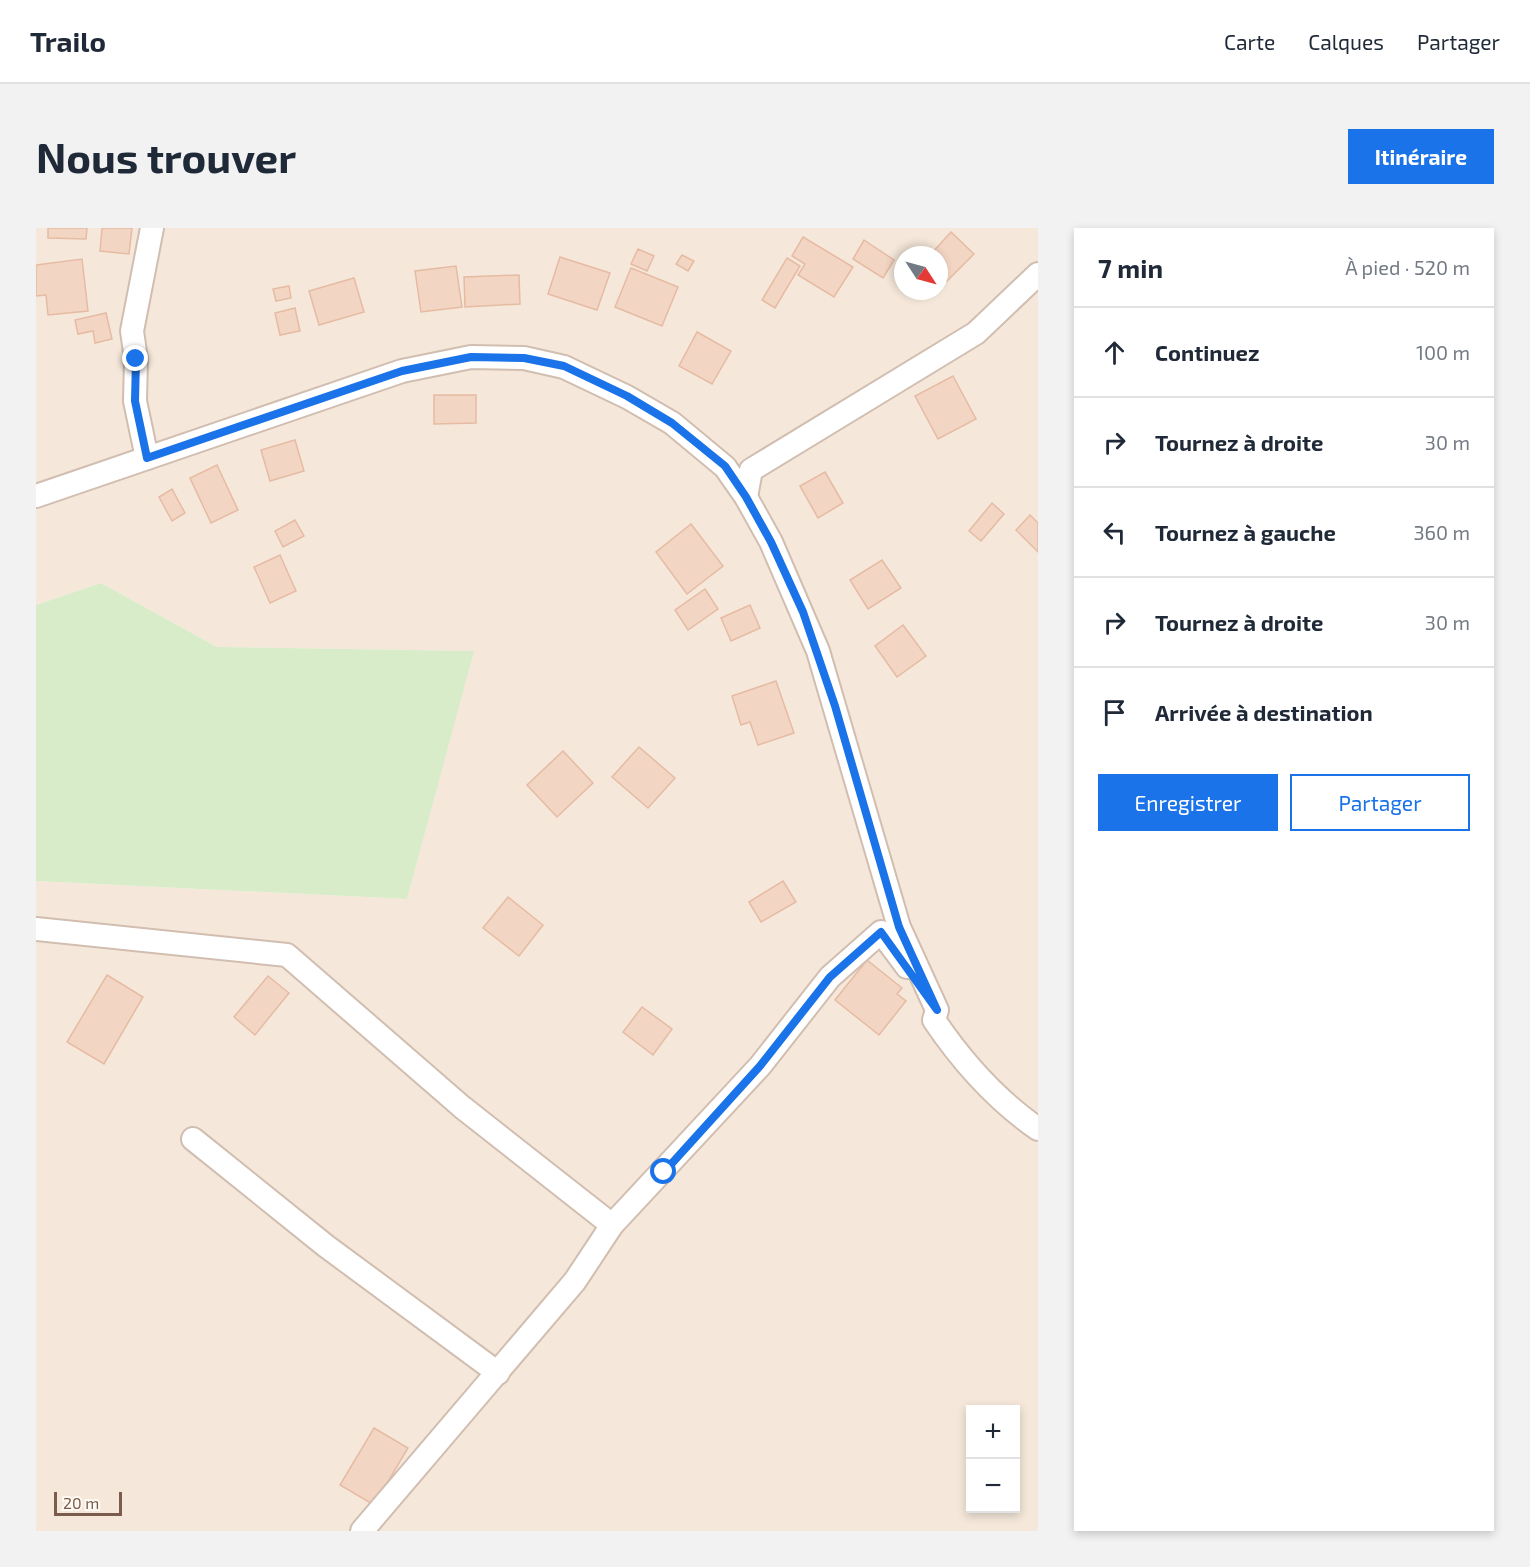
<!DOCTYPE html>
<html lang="fr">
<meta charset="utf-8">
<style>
body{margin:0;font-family:"Exo 2",sans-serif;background:#f2f2f3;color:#1f2937}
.controls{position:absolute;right:18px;bottom:18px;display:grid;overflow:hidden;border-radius:0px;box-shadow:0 3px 9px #0003}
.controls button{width:54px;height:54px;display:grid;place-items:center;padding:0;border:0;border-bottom:2px solid #e0e1e3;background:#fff;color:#1f2937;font:30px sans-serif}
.compass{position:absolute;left:858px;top:18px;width:54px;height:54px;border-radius:50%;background:#fff;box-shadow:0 3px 9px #0003;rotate:126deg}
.scale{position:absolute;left:18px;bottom:15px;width:68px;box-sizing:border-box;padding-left:6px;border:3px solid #7a5c4d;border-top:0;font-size:16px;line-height:21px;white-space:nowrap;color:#7a5c4d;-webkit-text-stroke:4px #fffaf3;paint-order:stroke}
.stop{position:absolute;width:18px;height:18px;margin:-14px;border:4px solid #1a73e8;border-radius:50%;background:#fff}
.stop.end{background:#1a73e8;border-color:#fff;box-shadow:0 2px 6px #0008}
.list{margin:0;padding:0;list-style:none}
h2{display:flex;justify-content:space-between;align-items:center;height:78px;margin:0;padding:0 24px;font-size:26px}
h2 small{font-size:20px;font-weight:400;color:#747a83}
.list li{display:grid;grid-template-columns:39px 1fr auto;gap:18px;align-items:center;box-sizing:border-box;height:90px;padding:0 24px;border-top:2px solid #e0e1e3}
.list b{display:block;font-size:22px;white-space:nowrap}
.list em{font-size:20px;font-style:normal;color:#747a83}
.actions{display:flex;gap:12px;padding:18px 24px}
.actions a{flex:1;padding:14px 0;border:2px solid #1a73e8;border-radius:0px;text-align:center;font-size:21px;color:#1a73e8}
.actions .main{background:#1a73e8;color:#fff}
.icon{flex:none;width:33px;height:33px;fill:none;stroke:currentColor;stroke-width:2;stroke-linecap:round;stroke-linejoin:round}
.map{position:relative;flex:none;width:1002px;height:1303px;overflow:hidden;border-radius:0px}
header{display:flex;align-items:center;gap:36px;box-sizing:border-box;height:84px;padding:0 30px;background:#fff;border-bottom:2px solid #e0e1e3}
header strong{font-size:28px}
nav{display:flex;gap:33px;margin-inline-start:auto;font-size:21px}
.intro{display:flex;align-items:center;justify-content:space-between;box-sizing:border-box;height:144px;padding:0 36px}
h1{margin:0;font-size:42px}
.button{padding:15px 27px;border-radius:0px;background:#1a73e8;color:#fff;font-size:21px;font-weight:700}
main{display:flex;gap:36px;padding:0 36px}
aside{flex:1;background:#fff;border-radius:0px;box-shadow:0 3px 9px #0003}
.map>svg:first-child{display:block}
.residential{fill:#f5e8da;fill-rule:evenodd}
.green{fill:#d8ecc9}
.building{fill:#f3d5c3;stroke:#e6bba3;stroke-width:1.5}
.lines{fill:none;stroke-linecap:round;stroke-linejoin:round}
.minor-casing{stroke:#d1beb0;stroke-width:26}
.minor{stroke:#fff;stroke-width:22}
.route{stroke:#1a73e8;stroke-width:8}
</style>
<header>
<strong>Trailo</strong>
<nav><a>Carte</a><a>Calques</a><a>Partager</a></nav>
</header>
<div class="intro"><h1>Nous trouver</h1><a class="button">Itinéraire</a></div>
<main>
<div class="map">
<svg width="1002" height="1303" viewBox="0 0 1002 1303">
<rect width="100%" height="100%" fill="#fdf6ec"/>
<!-- residential -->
<path class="residential" d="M 0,0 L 1002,0 L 1002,1303 L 0,1303 L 0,653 L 371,671 L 437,423 L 181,419 L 65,355 L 0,377 ZM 867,27 L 903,27 L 903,63 L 867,63 ZM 934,1182 L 980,1182 L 980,1280 L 934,1280 Z"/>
<!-- green -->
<polygon class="green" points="65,355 181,419 438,423 371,671 0,653 0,377"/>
<!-- building -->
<g class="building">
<polygon points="12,0 51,0 50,11 12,10"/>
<polygon points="66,0 96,0 93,26 64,23"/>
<polygon points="915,4 938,26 908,56 903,51 903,27 894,27"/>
<polygon points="767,9 817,39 798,69 762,47 769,36 756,28"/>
<polygon points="828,12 858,32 847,50 817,31"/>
<polygon points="602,21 618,28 611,43 595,36"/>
<polygon points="646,27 658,33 652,43 640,36"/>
<polygon points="524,29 574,45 561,82 512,66"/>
<polygon points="751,30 764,38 739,80 726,72"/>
<polygon points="46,31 52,83 12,87 10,67 0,68 0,37"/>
<polygon points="420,38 426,79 385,84 379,43"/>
<polygon points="595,40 642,59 626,98 579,79"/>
<polygon points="483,47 484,76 429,79 428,49"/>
<polygon points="318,50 328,84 283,97 273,63"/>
<polygon points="253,58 255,70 240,73 237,61"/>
<polygon points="259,80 264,103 244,107 239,85"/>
<polygon points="70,85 76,111 59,115 57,103 42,106 39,92"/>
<polygon points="661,104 695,123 676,156 643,138"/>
<polygon points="917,148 940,191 902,211 879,168"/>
<polygon points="398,167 440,167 440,195 398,196"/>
<polygon points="259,212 268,243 234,253 225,222"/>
<polygon points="181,237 202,282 175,295 154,250"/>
<polygon points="789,244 807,275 782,290 764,258"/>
<polygon points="136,261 149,285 136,293 123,269"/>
<polygon points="956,275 968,286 945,313 933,303"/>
<polygon points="994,287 1002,295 1002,324 980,302"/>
<polygon points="259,292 268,308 247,319 239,303"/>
<polygon points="655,296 687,338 651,366 620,324"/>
<polygon points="244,327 260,363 234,375 218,339"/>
<polygon points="846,332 865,360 832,381 814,352"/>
<polygon points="669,361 682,381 652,402 639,382"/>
<polygon points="714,377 724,400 695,413 685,390"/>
<polygon points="867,397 890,428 861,449 839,418"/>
<polygon points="740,453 758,505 722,517 714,494 705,497 696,468"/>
<polygon points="603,519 639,550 612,580 576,549"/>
<polygon points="527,523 557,555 521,589 491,557"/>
<polygon points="747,653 760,674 725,694 713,674"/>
<polygon points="472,669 507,697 483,728 447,700"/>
<polygon points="831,732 866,760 861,766 870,773 843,807 799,772"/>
<polygon points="71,747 107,769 68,836 31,814"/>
<polygon points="232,748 253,765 219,807 198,789"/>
<polygon points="606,779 636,801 617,827 587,804"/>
<polygon points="338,1200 372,1220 338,1277 304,1257"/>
</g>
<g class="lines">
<!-- minor casing -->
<g class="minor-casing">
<g id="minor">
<polyline points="111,230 99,173 100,131 96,103 116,0"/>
<path d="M 0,268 L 366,143 L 435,129 L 488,130 L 528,139 L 591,169 L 636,195 L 689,239 L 710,269 L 735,314 L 782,423 L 863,699 L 901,782 L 898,792 C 927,835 959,871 1002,901"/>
<polyline points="710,269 715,242 940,105 1002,46"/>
<polyline points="0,701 251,727 426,879 576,997"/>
<polyline points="157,911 290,1018 462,1145"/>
<polyline points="326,1303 539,1053 576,997 724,838 794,749 845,704 871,739"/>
</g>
</g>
<!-- minor -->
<use href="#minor" class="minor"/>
</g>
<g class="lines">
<!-- route -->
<polyline class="route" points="100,131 99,173 111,230 366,143 435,129 488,130 528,138 591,168 636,195 689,238 710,269 735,314 767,384 799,478 863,699 901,782 845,704 794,749 724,838 628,944"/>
</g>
</svg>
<div class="controls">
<button>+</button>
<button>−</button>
</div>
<svg class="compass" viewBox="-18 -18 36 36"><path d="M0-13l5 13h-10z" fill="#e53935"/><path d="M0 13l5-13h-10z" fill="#747a83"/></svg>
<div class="scale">20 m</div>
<div class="stop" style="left:628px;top:944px"></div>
<div class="stop end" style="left:100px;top:131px"></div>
</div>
<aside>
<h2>7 min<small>À pied · 520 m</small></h2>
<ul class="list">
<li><svg class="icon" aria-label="ahead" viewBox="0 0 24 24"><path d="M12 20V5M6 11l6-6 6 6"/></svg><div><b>Continuez</b></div><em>100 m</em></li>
<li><svg class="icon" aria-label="right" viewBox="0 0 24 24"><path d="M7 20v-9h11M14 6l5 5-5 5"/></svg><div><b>Tournez à droite</b></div><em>30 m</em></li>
<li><svg class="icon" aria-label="left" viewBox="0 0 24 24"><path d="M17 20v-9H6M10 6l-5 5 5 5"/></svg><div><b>Tournez à gauche</b></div><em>360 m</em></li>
<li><svg class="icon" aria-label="right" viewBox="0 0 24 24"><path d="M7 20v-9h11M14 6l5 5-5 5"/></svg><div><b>Tournez à droite</b></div><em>30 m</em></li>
<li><svg class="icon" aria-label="arrive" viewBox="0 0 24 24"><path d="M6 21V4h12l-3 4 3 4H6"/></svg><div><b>Arrivée à destination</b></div></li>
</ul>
<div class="actions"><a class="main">Enregistrer</a><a>Partager</a></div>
</aside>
</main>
